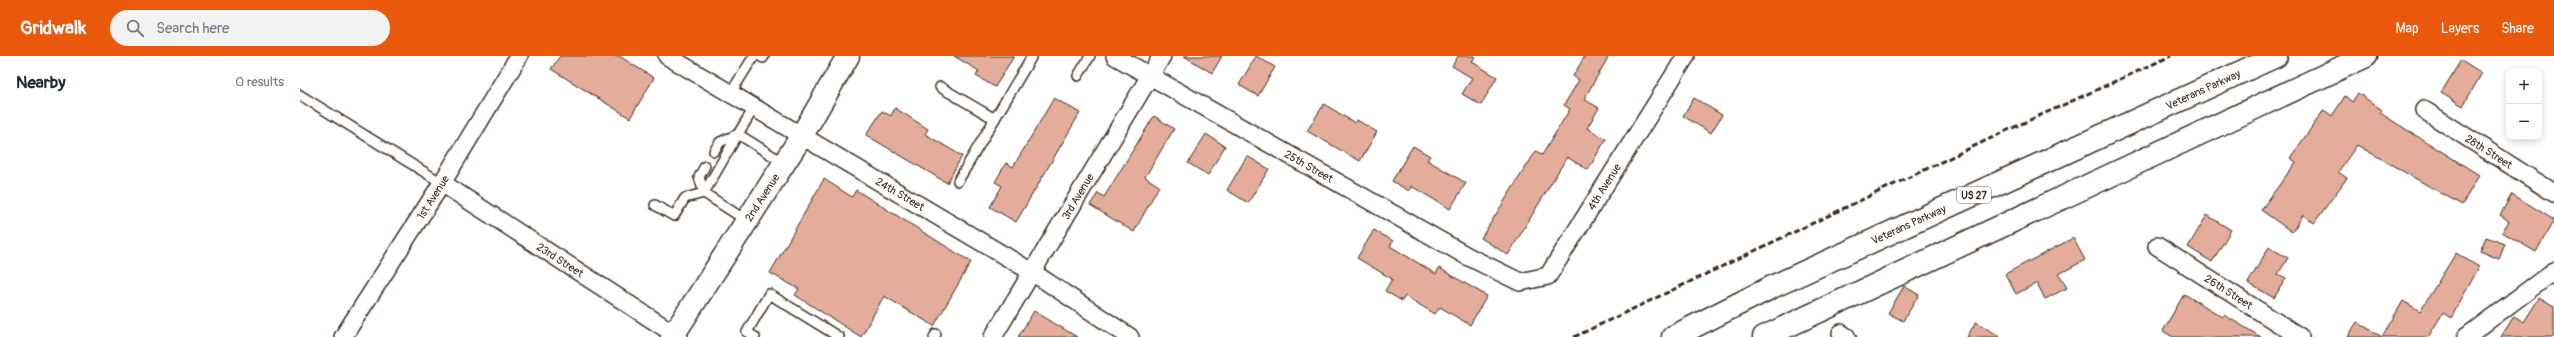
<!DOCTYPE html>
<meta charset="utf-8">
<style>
body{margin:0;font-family:Pangolin,sans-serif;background:#f2f2f3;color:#1f2937}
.controls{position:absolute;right:12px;top:12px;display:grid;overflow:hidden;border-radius:8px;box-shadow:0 2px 6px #0003}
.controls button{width:36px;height:36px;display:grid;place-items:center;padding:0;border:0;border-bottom:1px solid #e0e1e3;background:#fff;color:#1f2937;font:20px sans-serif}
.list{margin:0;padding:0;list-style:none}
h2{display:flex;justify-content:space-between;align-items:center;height:52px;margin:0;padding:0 16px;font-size:17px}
h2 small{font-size:13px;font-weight:400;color:#747a83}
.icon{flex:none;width:22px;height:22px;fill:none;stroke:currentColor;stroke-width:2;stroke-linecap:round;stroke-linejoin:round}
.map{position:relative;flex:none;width:2254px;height:281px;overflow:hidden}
header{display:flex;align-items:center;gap:24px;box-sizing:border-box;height:56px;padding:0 20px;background:#ea580c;color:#fff}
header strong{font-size:19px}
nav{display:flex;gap:22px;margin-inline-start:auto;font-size:14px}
.search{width:280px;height:36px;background:#f2f2f3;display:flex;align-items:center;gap:10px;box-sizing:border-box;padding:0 14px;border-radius:22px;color:#747a83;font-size:15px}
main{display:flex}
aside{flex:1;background:#fff}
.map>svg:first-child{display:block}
.building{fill:#e4ad9b;stroke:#3b2a1e}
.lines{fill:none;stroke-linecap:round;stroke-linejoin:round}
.lane-casing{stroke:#3b2a1e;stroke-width:12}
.street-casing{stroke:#3b2a1e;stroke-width:20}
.secondary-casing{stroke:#3b2a1e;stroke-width:25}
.primary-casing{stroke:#3b2a1e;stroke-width:25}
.lane{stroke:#fff;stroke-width:9}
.street{stroke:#fff;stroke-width:17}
.secondary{stroke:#fff;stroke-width:22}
.primary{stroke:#fff;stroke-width:22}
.rail{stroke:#3b2a1e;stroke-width:3;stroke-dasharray:6 3;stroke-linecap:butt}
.labels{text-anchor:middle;stroke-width:4;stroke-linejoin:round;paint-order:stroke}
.shield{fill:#fff;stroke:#766a62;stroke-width:1}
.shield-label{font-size:10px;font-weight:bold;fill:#3b2a1e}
.street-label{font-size:11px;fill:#3b2a1e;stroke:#fff}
</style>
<header>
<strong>Gridwalk</strong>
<div class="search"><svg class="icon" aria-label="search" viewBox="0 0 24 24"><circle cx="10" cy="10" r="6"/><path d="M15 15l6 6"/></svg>Search here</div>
<nav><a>Map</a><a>Layers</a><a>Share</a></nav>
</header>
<main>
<aside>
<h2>Nearby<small>0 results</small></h2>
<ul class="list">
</ul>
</aside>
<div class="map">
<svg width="2254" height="281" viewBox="0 0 2254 281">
<rect width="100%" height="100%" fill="#fff"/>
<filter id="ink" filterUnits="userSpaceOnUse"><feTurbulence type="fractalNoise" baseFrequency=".025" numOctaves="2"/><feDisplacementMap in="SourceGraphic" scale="8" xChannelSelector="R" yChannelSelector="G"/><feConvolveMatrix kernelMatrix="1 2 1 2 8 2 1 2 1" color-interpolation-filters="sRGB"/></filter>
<g filter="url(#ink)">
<!-- building -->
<g class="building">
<polygon points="260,0 319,0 354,22 330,62 251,13"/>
<polygon points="654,0 714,0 695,31 676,20 679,15"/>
<polygon points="884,0 922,0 912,17"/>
<polygon points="956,0 975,11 958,40 939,29"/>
<polygon points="1158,0 1175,0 1172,6 1197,21 1181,49 1162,38 1172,22 1152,10"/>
<polygon points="1285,0 1309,0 1284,43 1299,52 1287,72 1306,83 1288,114 1267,101 1208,199 1181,182 1236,95 1242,99 1270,53 1264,49 1279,24 1273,20"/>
<polygon points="2161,4 2182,17 2163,50 2141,37"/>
<polygon points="2058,37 2082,54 2080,57 2179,119 2162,149 2057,89 2038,116 2047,122 2014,167 2003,159 1992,176 1961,154 1996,106 1990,102 2024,54 2032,60 2045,40 2052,46"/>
<polygon points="754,42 780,57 716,166 690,151 702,130 695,126 706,107 713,111"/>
<polygon points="1394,42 1422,59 1411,77 1383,60"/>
<polygon points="1024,48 1055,67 1057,64 1077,76 1060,105 1007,75"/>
<polygon points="595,52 628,73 625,78 662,100 647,127 566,79 582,55 591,60"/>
<polygon points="854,60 874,73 845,121 859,130 834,176 790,149 798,137 804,141"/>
<polygon points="906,78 925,90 908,119 888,107"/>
<polygon points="1113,90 1130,100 1127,104 1166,127 1150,153 1111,130 1109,135 1092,125"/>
<polygon points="947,100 969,113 948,147 927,134"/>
<polygon points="524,123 552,141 556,134 671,206 634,270 584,240 561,281 495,239 499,233 470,217"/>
<polygon points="2212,138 2254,164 2236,196 2202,176 2209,165 2200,159"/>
<polygon points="1907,159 1931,174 1912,206 1888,191"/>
<polygon points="1074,174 1093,185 1090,190 1136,218 1139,212 1187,240 1170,269 1140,251 1135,258 1105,240 1102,245 1085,235 1092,223 1057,202"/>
<polygon points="2186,181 2205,188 2199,203 2180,195"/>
<polygon points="1773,182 1785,204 1759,218 1767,232 1745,243 1737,227 1716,238 1705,218"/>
<polygon points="1969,191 1988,202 1978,218 1986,222 1974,242 1948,227"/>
<polygon points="2156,197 2179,211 2151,262 2143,257 2128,281 2048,281 2057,266 2082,281 2103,245 2120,255"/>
<polygon points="1604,230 1619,239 1603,265 1588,257"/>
<polygon points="1884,238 1923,261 1924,259 1961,281 1873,281 1863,275"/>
<polygon points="2239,242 2254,251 2254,281 2201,281 2214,260 2224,266"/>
<polygon points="734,255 777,281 718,281"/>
<polygon points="1676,266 1701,281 1667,281"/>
</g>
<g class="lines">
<!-- lane casing -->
<g class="lane-casing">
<g id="lane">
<polyline points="460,0 463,2 464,0"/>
<polyline points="778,20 790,0"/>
<polyline points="640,31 695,63"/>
<polyline points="430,38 454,0"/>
<polyline points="0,39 142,127"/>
<polyline points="414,95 420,86 438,78 454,52"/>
<polyline points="658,125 732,0"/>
<polyline points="355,149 374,160 385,142 404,137 399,121 405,110"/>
<polyline points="447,165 404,137 438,78 484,107"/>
<polyline points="455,281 447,276 469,238 539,281"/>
<polyline points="634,281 636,278"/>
</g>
</g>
<!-- street casing -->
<g class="street-casing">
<g id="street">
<path id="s1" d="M 367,0 L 732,216 L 830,281"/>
<path id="s2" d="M 815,0 L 1167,200 L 1220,226 L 1248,220 L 1386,0"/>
<path id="s3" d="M 2124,54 L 2254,137"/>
<path id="s4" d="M 142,127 L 379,281"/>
<path id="s5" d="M 1857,190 L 2000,281"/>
<polyline points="1541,277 1547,281"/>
<path id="s6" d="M 43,281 L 142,127 L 219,0"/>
<path id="s7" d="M 693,281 L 862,0"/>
<polyline points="2166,281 2254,215"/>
</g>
</g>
<!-- secondary casing -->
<g class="secondary-casing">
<g id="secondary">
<path id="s8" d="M 372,281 L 501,81 L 548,0"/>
</g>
</g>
<!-- primary casing -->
<g class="primary-casing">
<g id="primary">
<path id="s9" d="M 1373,281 L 1472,231 L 1976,0"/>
<polyline points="1464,281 2066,0"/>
</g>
</g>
<!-- lane -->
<use href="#lane" class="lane"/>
<!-- street -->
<use href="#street" class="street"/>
<!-- secondary -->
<use href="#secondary" class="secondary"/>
<!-- primary -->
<use href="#primary" class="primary"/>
<!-- rail -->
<polyline class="rail" points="1274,281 1708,74 1871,0"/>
</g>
</g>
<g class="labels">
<!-- shield labels -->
<rect class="shield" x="1657" y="131" width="34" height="16" rx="3"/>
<g class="shield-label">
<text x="1674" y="143">US 27</text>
</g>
<!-- street labels -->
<g class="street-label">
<text dy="4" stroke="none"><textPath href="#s9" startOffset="585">Veterans Parkway</textPath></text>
<text dy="4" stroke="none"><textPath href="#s3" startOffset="77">28th Street</textPath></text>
<text dy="4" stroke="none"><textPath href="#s2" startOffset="223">25th Street</textPath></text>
<text dy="4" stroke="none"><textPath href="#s2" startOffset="598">4th Avenue</textPath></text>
<text dy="4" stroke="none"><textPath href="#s1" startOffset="271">24th Street</textPath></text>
<text dy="4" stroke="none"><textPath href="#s7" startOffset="164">3rd Avenue</textPath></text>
<text dy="4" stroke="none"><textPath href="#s6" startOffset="166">1st Avenue</textPath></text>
<text dy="4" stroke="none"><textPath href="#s8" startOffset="166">2nd Avenue</textPath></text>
<text dy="4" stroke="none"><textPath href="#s9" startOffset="261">Veterans Parkway</textPath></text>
<text dy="4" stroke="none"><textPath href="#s4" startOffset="141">23rd Street</textPath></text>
<text dy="4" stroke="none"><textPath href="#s5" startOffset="85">26th Street</textPath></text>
</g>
</g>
</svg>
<div class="controls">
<button>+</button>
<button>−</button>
</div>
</div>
</main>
